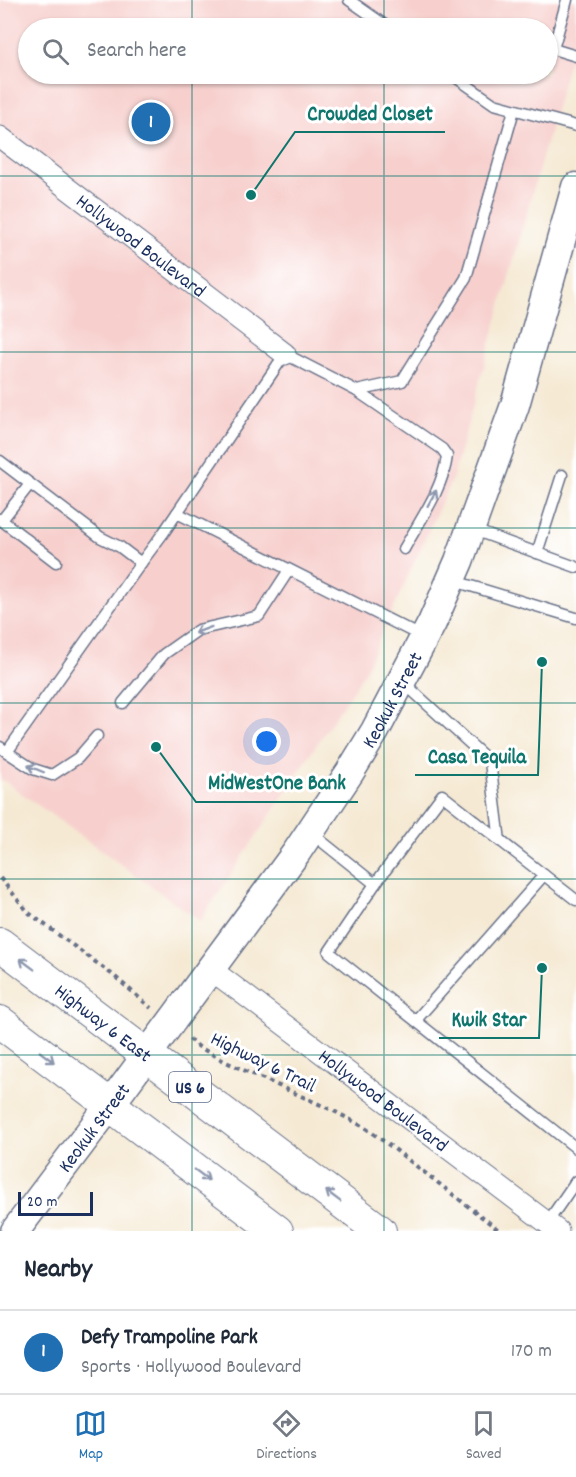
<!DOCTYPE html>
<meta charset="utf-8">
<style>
body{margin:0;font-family:Dekko,sans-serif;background:#f2f2f3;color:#1f2937}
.scale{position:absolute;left:18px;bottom:15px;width:75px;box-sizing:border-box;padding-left:6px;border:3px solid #1b2f5e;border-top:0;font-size:16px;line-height:21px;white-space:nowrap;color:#1b2f5e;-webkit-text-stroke:4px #fff;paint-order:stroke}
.you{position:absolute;left:267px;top:742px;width:21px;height:21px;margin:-15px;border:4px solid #fff;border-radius:50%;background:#1a73e8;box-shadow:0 0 0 9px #1a73e833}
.badge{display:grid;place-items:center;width:39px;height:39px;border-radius:50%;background:#1f6fb2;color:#fff;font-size:20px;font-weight:700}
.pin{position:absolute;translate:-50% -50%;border:3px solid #fff;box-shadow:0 2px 6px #0006}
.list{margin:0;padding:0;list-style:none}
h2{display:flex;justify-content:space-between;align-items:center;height:78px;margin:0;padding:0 24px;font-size:26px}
h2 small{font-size:20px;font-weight:400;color:#747a83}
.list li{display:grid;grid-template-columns:39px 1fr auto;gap:18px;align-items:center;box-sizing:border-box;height:84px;padding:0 24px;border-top:2px solid #e0e1e3}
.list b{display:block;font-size:22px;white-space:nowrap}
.list p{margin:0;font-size:20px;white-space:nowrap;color:#747a83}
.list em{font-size:20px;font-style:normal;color:#747a83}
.icon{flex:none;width:33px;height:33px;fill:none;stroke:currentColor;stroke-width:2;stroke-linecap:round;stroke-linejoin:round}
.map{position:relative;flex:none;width:576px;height:1231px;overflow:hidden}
.search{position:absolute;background:#fff;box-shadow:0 2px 4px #0004;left:18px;right:18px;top:18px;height:66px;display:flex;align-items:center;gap:15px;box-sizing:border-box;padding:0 21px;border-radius:33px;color:#747a83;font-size:22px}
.sheet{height:162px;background:#fff}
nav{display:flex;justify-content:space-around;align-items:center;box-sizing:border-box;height:84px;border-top:2px solid #e0e1e3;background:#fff;font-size:16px;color:#747a83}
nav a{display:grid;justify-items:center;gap:3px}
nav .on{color:#1f6fb2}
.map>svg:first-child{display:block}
.built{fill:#f7d0ce;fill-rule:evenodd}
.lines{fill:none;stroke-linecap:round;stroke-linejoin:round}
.lane-casing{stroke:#677087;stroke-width:13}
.street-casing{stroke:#677087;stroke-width:23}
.secondary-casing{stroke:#677087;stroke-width:31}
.primary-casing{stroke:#677087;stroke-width:34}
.path{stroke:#677087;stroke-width:4;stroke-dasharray:4.5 4.5;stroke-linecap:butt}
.lane{stroke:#fff;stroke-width:10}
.street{stroke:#fff;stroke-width:21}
.secondary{stroke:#fff;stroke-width:28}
.primary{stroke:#fff;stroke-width:32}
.oneway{stroke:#8d97ae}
.grid{fill:none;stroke:#0f766e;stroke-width:1.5;stroke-opacity:0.55}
.labels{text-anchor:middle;stroke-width:6;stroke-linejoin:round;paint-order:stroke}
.shield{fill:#fff;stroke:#5f6d8e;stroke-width:1.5}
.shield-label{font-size:18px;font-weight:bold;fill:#1b2f5e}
.street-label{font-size:20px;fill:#1b2f5e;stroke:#fff}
.leader{fill:none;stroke:#0f766e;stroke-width:2}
.callout-dot{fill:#0f766e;stroke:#fff;stroke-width:2}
.callout-label{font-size:21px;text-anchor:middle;font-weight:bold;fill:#0f766e;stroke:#fff;stroke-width:6;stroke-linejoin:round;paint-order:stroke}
</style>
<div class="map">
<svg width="576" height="1231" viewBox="0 0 576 1231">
<rect width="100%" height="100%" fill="#fff"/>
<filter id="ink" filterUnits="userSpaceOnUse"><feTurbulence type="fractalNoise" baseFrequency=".0167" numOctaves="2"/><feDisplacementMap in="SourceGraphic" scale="12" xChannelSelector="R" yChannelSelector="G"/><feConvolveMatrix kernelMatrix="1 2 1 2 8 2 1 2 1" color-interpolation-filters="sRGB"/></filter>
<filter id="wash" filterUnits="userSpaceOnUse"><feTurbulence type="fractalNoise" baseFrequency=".008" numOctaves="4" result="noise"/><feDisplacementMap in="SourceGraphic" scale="24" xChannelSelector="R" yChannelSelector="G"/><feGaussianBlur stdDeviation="1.35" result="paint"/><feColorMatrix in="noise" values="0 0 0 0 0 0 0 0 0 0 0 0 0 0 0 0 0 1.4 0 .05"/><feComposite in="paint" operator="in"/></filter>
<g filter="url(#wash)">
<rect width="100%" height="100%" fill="#f5e9d3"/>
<!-- built -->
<path class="built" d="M 0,0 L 576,0 L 576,36 L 453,477 L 364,673 L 200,921 L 0,778 ZM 28,28 L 548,28 L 548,74 L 28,74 Z"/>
</g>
<g filter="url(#ink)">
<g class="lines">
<!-- lane casing -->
<g class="lane-casing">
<g id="lane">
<polyline points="349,0 389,28"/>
<polyline points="567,0 553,49 576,56"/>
<polyline points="451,74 494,104 576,126"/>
<path d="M 357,391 L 442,449 L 447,456 C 443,489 420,520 404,549"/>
<polyline points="0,461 100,537 120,547 141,563 164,532 285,354 357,391 402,381 466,278 514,110"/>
<polyline points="177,513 423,637"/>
<polyline points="0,519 56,562"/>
<polyline points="2,520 30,484"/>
<polyline points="471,529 576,567"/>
<polyline points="537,553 562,475"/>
<polyline points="451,580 576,618"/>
<polyline points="403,682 490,762 500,841"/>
<polyline points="123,703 164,654 198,630 259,616 289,570"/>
<polyline points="0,747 7,752 141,563"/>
<polyline points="7,752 33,769 52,775 78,758 97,736"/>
<polyline points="310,832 375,884 329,952 576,1148"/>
<polyline points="544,875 576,900"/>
<polyline points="375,884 442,795 544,875 416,1020"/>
<polyline points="547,1223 576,1181"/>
</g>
</g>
<!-- street casing -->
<g class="street-casing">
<g id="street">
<path id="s1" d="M 0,137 L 285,354"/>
<path id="s2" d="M 209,968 L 558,1231"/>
</g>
</g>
<!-- secondary casing -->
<g class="secondary-casing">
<g id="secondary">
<path id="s3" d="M 15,1231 L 110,1105 L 296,853 L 350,772 L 375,731 L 432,623 L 459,561 L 515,405 L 576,187"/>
</g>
</g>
<!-- primary casing -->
<g class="primary-casing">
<g id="primary">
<path id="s4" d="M 0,944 L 380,1231"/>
<polyline points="0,1022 277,1231"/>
</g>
</g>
<!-- path -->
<g class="path">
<polyline points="0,878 29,913 113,975 151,1008"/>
<polyline points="189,1039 199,1047 226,1062 332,1110 364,1127 393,1148 500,1231"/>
</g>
<!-- lane -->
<use href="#lane" class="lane"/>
<!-- street -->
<use href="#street" class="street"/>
<!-- secondary -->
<use href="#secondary" class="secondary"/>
<!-- primary -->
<use href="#primary" class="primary"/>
</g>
<!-- one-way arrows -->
<defs><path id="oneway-shaft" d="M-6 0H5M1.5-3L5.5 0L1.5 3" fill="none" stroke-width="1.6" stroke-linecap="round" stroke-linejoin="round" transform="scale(1.5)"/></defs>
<g class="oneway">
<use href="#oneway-shaft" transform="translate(432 498) rotate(-61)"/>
<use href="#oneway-shaft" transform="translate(203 630) rotate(160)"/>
<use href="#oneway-shaft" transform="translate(36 769) rotate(-157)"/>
<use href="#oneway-shaft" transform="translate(27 964) rotate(-143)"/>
<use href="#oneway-shaft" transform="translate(47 1057) rotate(37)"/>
<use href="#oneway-shaft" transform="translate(202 1175) rotate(37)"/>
<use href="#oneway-shaft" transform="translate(333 1196) rotate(-143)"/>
</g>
</g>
<!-- grid -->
<path class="grid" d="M 192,0 L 192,28M 384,0 L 384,28M 192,74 L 192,1231M 384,74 L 384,1231M 0,176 L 576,176M 0,352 L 576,352M 0,528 L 576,528M 0,703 L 576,703M 0,879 L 576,879M 0,1055 L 576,1055"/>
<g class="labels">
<!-- shield labels -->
<rect class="shield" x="169" y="1072" width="42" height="30" rx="4.5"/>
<g class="shield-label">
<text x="190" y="1093">US 6</text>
</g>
<!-- street labels -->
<g class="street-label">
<text dy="7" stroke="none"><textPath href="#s1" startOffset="178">Hollywood Boulevard</textPath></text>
<text dy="7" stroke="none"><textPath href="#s3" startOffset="652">Keokuk Street</textPath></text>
<text dy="7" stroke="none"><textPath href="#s4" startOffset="130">Highway 6 East</textPath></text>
<text transform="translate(264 1061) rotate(26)" y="7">Highway 6 Trail</text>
<text dy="7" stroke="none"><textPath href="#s2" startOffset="219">Hollywood Boulevard</textPath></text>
<text dy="7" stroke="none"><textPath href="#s3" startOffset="130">Keokuk Street</textPath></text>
</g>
</g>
<!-- callouts -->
<path class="leader" d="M251 195L295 132H445M542 662L538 775H415M156 747L196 802H358M542 968L539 1038H439"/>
<g class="callout-dot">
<circle cx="251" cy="195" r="6"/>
<circle cx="542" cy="662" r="6"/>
<circle cx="156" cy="747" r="6"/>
<circle cx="542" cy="968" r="6"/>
</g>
<g class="callout-label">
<text x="370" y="120">Crowded Closet</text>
<text x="477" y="763">Casa Tequila</text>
<text x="277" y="789">MidWestOne Bank</text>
<text x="489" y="1026">Kwik Star</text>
</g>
</svg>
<div class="scale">20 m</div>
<div class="you"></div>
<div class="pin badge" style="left:151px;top:122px">1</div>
<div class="search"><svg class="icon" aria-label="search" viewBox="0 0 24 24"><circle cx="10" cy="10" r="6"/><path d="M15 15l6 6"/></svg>Search here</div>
</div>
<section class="sheet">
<h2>Nearby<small></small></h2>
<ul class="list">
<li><span class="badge">1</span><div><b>Defy Trampoline Park</b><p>Sports · Hollywood Boulevard</p></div><em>170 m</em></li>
</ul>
</section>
<nav>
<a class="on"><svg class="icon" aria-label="map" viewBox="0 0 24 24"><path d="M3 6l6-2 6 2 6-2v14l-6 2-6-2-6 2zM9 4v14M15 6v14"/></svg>Map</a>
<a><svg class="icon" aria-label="directions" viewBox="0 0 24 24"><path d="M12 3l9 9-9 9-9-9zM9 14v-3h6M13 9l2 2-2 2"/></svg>Directions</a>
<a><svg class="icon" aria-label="saved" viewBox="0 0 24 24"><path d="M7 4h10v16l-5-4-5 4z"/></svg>Saved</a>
</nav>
